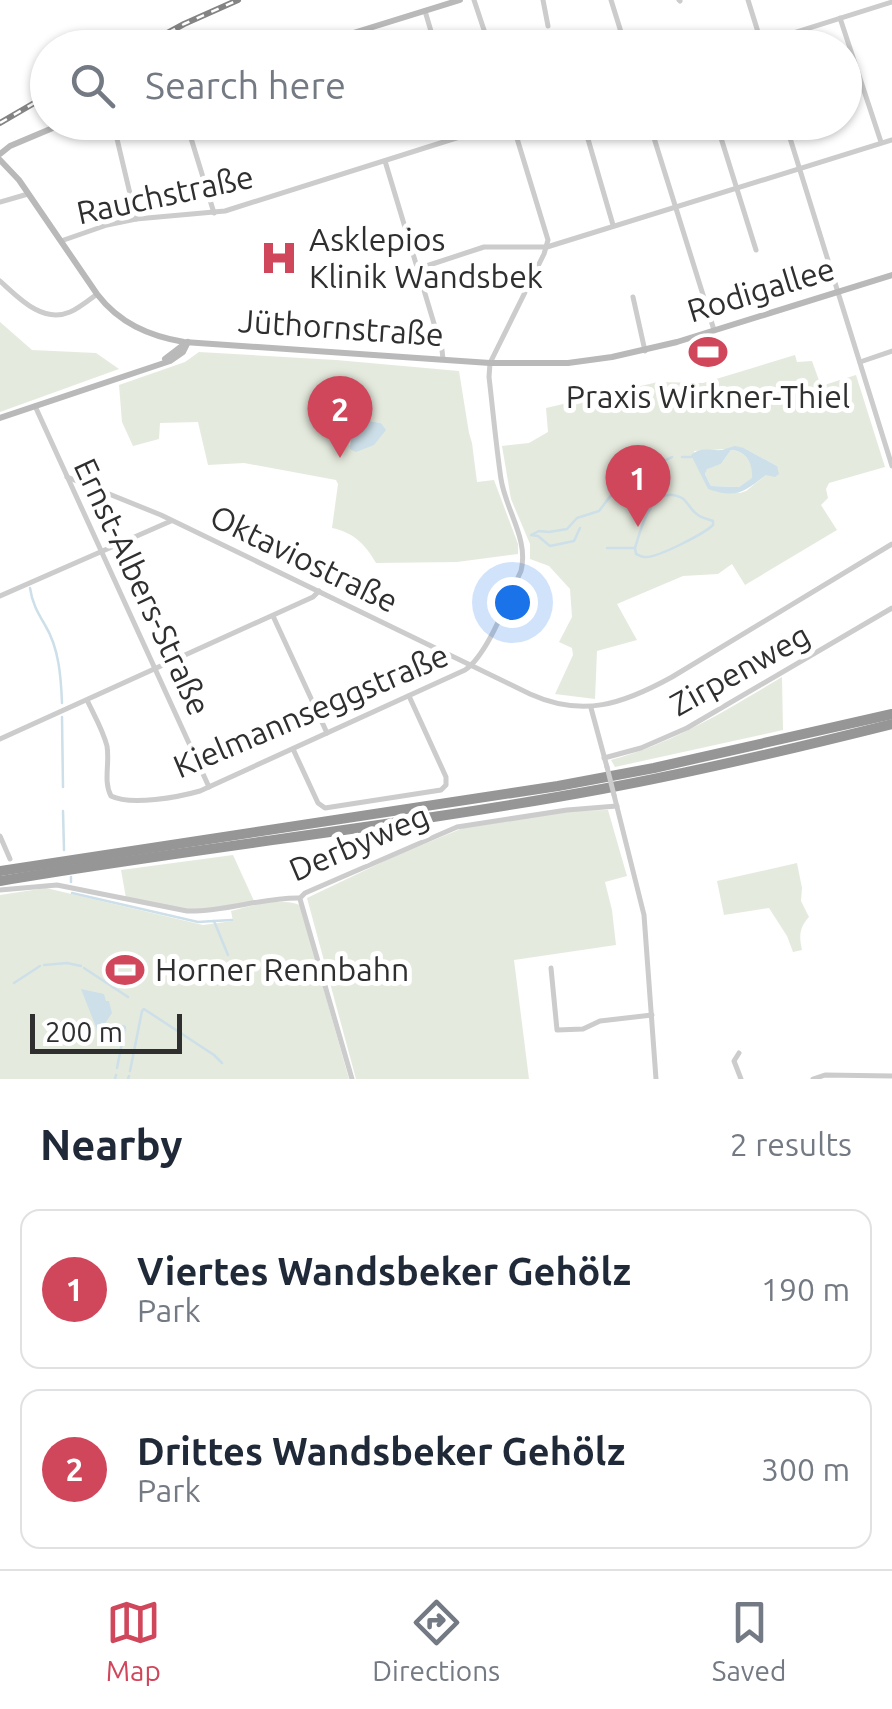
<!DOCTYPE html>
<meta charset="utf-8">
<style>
body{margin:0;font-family:Ubuntu,sans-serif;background:#f2f2f3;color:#1f2937}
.scale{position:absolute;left:30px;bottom:25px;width:152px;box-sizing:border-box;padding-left:10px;border:5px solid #2f2f2f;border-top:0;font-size:28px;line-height:35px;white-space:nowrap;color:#2f2f2f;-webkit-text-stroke:8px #fff;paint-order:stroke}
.you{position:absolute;left:512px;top:602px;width:35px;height:35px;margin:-25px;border:8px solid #fff;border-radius:50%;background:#1a73e8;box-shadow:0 0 0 15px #1a73e833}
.badge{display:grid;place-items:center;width:65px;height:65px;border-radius:50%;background:#d0465b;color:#fff;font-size:32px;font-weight:700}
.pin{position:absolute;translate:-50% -82px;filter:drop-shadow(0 2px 5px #0008)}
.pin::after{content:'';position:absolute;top:52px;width:35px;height:30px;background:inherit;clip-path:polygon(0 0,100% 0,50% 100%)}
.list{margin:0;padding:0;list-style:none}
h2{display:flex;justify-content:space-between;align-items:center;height:130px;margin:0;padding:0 40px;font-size:42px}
h2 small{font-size:32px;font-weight:400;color:#747a83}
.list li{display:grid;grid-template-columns:65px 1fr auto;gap:30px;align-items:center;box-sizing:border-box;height:160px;margin:0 20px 20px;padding:0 20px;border:2px solid #e0e1e3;border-radius:20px}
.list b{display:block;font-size:38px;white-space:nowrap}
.list p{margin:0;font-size:32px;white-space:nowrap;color:#747a83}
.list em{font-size:32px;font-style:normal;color:#747a83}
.icon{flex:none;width:55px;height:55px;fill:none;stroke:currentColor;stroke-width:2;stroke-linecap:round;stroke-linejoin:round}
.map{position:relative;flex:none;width:892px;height:1079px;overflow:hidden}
.search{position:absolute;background:#fff;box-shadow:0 2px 8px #0004;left:30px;right:30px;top:30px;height:110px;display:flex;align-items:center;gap:25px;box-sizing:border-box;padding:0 35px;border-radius:55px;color:#747a83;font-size:38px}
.sheet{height:490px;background:#fff}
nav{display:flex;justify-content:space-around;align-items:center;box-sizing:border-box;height:140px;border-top:2px solid #e0e1e3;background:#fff;font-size:28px;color:#747a83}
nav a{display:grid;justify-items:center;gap:5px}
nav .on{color:#d0465b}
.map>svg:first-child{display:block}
.green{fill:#e5eade;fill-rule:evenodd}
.water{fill:#cddfe8;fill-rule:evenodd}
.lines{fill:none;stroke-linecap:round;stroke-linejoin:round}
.stream{stroke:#cddfe8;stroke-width:2.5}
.street{stroke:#ccc;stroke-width:5}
.secondary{stroke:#b9b9b9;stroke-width:6}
.highway{stroke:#969696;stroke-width:10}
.rail-casing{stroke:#848484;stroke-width:6}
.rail{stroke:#fff;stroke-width:2.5;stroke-dasharray:8;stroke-linecap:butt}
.street-bridge{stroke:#ccc;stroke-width:5}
.labels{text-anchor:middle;stroke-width:10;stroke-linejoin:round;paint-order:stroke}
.street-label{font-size:32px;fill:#2f2f2f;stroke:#fff}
.poi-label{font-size:32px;fill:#2f2f2f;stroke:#fff;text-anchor:start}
</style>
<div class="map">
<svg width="892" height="1079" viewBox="0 0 892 1079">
<rect width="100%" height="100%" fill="#fff"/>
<!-- green -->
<g class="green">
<polygon points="0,322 32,350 96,353 119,369 0,412"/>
<path d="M 199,352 L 336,360 L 459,371 L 469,433 L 472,443 L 477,482 L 494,480 L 518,544 L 518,554 L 457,562 L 376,563 C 366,545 353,532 332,528 L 338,484 L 336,480 L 244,463 L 208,465 L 198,422 L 160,423 L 159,439 L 133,446 L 122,422 L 119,385 L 185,362 ZM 364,420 L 381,423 L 385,430 C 372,448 372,448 349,445 L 355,427 Z"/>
<path d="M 795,355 L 797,362 L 812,361 L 821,386 L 856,375 L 885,467 L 829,483 L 826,489 L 828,498 L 821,505 L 837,530 L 745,585 L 732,564 L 718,574 L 683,576 L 617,604 L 637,640 L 597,651 L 595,699 L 555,694 L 573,655 L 572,648 L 559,642 L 572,617 L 570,589 L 549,566 L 530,559 L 530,544 L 511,499 L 502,446 L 529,443 L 548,432 L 546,408 L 658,382 L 703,383 ZM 744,448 L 777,466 L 746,491 L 740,493 L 708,488 L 694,451 Z"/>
<path d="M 731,450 C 746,451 753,463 753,478 L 739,487 L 711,486 L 705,474 L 707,468 L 721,464 Z"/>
<path d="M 782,677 L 783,730 L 615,767 L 611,760 C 674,743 727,710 782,677 Z"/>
<polygon points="608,810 627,876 605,882 612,910 616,945 514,960 529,1079 356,1079 307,898 395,856 463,828 568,811"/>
<polygon points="233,855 254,901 198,910 183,909 126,898 121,870"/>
<path d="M 797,863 L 802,888 L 801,901 L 809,917 C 799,928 799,936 802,950 L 793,952 L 787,936 L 769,908 L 724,915 L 717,881 Z"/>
<path d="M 46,888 L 203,925 L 233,921 L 231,911 C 252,906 278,897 300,905 L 349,1079 L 0,1079 L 0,895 Z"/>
</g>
<!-- water -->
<g class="water">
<path d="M 364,420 L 381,423 L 386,430 L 374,445 L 356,452 L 350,449 C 350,437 354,425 364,420 Z"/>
<path d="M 735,446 L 744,448 L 777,466 L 779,474 L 775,477 L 766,475 C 744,492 737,499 708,489 L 691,455 C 702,446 710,451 722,450 C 726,449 730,447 735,446 ZM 731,450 C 746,451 753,463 752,478 L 739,487 L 711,486 L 705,474 L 707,469 L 721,464 Z"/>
<polygon points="81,989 104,994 106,1001 109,1001 112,1013 100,1031 98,1032"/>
</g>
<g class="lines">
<!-- stream -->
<g class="stream">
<polyline points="682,457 691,457"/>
<polyline points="580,528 574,541 550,546 538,536 531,535 539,531 549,532 567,529 577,518 599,511 621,482 672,457"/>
<path d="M 607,548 L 635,548 L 636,554 C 639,555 641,557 644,557 C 656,559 705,533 713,525 L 713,521 C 708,519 702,518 698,515 C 691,511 688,502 682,498 C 652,482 641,528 635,548"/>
<path d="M 30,588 C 32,603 38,613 45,625 C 59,648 61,677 62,703"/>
<polyline points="62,717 63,787"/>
<polyline points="63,811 64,850"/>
<polyline points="71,877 71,882"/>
<polyline points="72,893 198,922 214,921 228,955"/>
<polyline points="214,921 232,920"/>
<polyline points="44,965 67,963 81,966"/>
<polyline points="84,968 128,997"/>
<polyline points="14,983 40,966"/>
<polyline points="117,1068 125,1027 122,1026"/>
<polyline points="130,1071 142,1011 144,1009 214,1055 222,1063"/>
<polyline points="115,1079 116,1075"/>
<polyline points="128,1079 129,1076"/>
</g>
<!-- street -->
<g class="street">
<polyline points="474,0 490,48"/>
<polyline points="543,0 548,26"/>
<polyline points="611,0 626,48"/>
<polyline points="679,0 680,1"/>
<polyline points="748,0 763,48"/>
<polyline points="425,11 436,48"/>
<polyline points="840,18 881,142"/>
<polyline points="746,48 892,2"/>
<polyline points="113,122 136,219"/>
<polyline points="186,122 214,213"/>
<polyline points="583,122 613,225"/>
<polyline points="649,122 714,330"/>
<polyline points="716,122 756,250"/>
<polyline points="785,122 892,466"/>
<polyline points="385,161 442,350 443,359"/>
<polyline points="0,202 28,194"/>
<polyline points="61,241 107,225 136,219 225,211 507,122"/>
<polyline points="417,269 484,247 547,247 892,140"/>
<path d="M 0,281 C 18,297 42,324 70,312 C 79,308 89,300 97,294"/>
<polyline points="633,297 645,351"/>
<polyline points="860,362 892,351"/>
<polyline points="35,406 209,787"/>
<path d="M 67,477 L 161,515 L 530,694 C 583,718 623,704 672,677 L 892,544"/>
<polyline points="0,596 171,521"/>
<polyline points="273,616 327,733"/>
<path d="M 87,700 C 94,715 103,730 107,746 C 110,763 103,781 111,796 C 131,806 179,797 200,791 L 465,670 C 488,655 508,598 521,571 C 529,539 506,511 501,479 C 496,445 493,411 489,377 L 490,363 L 544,254 L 548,240 L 512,122"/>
<polyline points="591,708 607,767"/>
<polyline points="0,739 313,597 319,591"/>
<polyline points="293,749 318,803 325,808 441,790 446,785 446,777 409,696"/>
<polyline points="604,758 641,748 687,728 892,608"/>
<polyline points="614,795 644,915 656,1079"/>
<polyline points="0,836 10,859"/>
<path d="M 0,890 L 57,885 L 187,911 C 226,912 262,897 300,898 L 305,893 L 457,827 L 567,810 L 617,806"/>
<polyline points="300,899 352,1079"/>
<polyline points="551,968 557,1030 583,1029 600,1021 652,1015"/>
<polyline points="739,1053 734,1061 741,1079"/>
<polyline points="813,1079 825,1075 892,1076"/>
</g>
<!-- secondary -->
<g class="secondary">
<polyline points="305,48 460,0"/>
<polyline points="0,154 10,146 67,122"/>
<path d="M 0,160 L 19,180 L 97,294 C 119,323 149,336 184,342 L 490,363 L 568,363 L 612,357 L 677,342 L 892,275"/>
<polyline points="165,359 186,343"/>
<polyline points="0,418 170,361 183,352 188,342"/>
</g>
<!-- highway -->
<g class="highway">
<polyline points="0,871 558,786 654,768 892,714"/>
<path d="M 0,881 C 200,847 402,826 602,789 C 700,771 796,748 892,724"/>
</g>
<!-- rail casing -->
<g class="rail-casing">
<g id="rail">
<polyline points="140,48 184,24 238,0"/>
<polyline points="0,123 48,95"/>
</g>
</g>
<!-- rail -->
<use href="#rail" class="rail"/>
<!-- street-bridge -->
<polyline class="street-bridge" points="607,767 614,795"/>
</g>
<!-- icons -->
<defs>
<g id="hospital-bare" transform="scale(3)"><path d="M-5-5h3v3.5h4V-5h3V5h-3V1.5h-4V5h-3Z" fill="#d0465b" stroke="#fff" stroke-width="2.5" paint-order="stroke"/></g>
<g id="stadium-bare" transform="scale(3)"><path d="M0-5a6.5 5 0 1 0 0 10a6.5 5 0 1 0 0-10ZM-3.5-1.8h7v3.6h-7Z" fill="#d0465b" stroke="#fff" stroke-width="2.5" paint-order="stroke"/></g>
</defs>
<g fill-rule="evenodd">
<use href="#hospital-bare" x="279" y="258"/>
<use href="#stadium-bare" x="708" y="352"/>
<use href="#stadium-bare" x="125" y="970"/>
</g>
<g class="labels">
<!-- street labels -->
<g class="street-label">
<text transform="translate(165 195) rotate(-12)" y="11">Rauchstraße</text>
<text transform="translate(761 290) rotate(-17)" y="11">Rodigallee</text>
<text transform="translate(341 328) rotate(4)" y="11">Jüthornstraße</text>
<text transform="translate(304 559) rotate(26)" y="11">Oktaviostraße</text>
<text transform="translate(142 587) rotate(65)" y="11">Ernst-Albers-Straße</text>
<text transform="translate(740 670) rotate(-29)" y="11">Zirpenweg</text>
<text transform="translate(311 711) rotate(-23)" y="11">Kielmannseggstraße</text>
<text transform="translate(359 843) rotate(-23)" y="11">Derbyweg</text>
</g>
<!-- poi labels -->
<g class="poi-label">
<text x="309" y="251">Asklepios<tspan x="309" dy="37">Klinik Wandsbek</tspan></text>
<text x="708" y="408" text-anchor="middle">Praxis Wirkner-Thiel</text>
<text x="155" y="981">Horner Rennbahn</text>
</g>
</g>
</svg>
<div class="scale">200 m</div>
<div class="you"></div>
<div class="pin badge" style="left:638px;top:527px">1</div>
<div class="pin badge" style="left:340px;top:458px">2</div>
<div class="search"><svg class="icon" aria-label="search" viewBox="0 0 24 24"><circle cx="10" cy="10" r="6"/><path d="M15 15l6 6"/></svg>Search here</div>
</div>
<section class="sheet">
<h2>Nearby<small>2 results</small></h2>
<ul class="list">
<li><span class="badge">1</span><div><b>Viertes Wandsbeker Gehölz</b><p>Park</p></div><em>190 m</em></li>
<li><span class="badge">2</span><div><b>Drittes Wandsbeker Gehölz</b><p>Park</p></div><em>300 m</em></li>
</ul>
</section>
<nav>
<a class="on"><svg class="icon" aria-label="map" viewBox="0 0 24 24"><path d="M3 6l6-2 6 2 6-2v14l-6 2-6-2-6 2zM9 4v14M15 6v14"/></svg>Map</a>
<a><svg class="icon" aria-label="directions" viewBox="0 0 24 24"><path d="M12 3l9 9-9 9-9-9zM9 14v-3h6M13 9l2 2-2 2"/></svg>Directions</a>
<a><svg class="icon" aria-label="saved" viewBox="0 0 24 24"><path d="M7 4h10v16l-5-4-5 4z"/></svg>Saved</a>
</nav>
